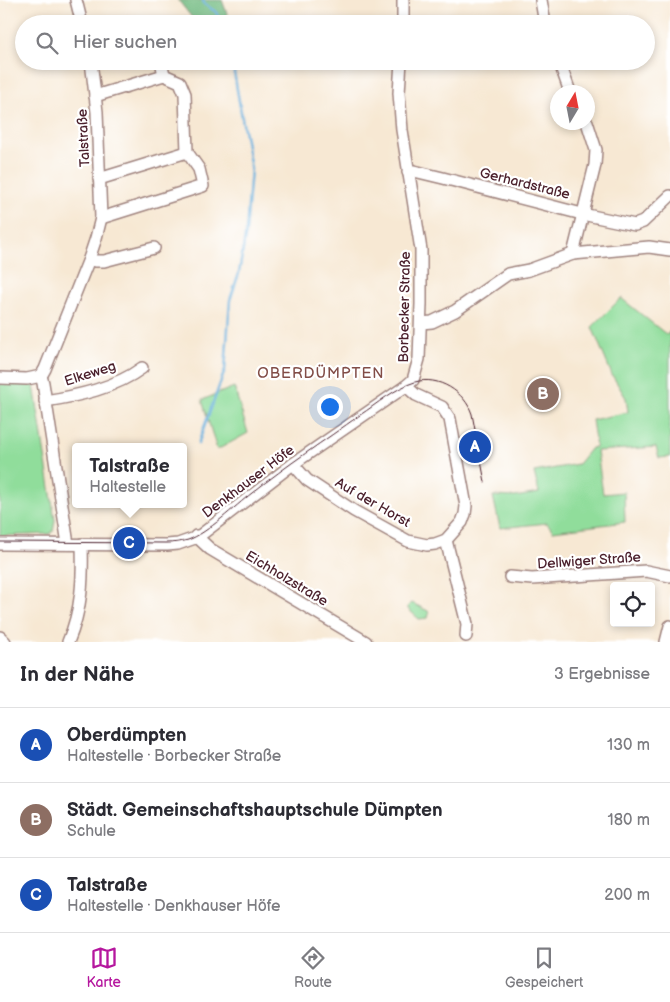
<!DOCTYPE html>
<html lang="de">
<meta charset="utf-8">
<style>
body{margin:0;font-family:"Balsamiq Sans",sans-serif;background:#f7f7f7;color:#2b2b33}
.controls{position:absolute;right:15px;bottom:15px;display:grid;overflow:hidden;border-radius:5px;box-shadow:0 2px 8px #0003}
.controls button{width:45px;height:45px;display:grid;place-items:center;padding:0;border:0;border-bottom:1px solid #e1e1e2;background:#fff;color:#2b2b33;font:25px sans-serif}
.compass{position:absolute;left:550px;top:85px;width:45px;height:45px;border-radius:50%;background:#fff;box-shadow:0 2px 8px #0003;rotate:10deg}
.you{position:absolute;left:329px;top:406px;width:18px;height:18px;margin:-12px;border:4px solid #fff;border-radius:50%;background:#1a73e8;box-shadow:0 0 0 8px #1a73e833}
.badge{display:grid;place-items:center;width:32px;height:32px;border-radius:50%;background:#b5179e;color:#fff;font-size:16px;font-weight:700}
.pin{position:absolute;translate:-50% -50%;border:2px solid #fff;box-shadow:0 1px 5px #0006}
.popup{position:absolute;left:72px;top:443px;width:115px;height:65px;box-sizing:border-box;display:grid;place-content:center;border-radius:5px;background:#fff;filter:drop-shadow(0 1px 4px #0005);font-size:16px;white-space:nowrap;color:#7c7c81}
.popup b{font-size:19px;color:#2b2b33}
.popup::after{content:'';position:absolute;left:50%;top:100%;margin-left:-10px;border:10px solid transparent;border-top-color:#fff}
.list{margin:0;padding:0;list-style:none}
h2{display:flex;justify-content:space-between;align-items:center;height:65px;margin:0;padding:0 20px;font-size:21px}
h2 small{font-size:16px;font-weight:400;color:#7c7c81}
.list li{display:grid;grid-template-columns:32px 1fr auto;gap:15px;align-items:center;box-sizing:border-box;height:75px;padding:0 20px;border-top:1px solid #e1e1e2}
.list b{display:block;font-size:19px;white-space:nowrap}
.list p{margin:0;font-size:16px;white-space:nowrap;color:#7c7c81}
.list em{font-size:16px;font-style:normal;color:#7c7c81}
.icon{flex:none;width:28px;height:28px;fill:none;stroke:currentColor;stroke-width:2;stroke-linecap:round;stroke-linejoin:round}
.map{position:relative;flex:none;width:670px;height:642px;overflow:hidden}
.search{position:absolute;background:#fff;box-shadow:0 2px 8px #0003;left:15px;right:15px;top:15px;height:55px;display:flex;align-items:center;gap:12px;box-sizing:border-box;padding:0 18px;border-radius:28px;color:#7c7c81;font-size:19px}
.sheet{height:290px;background:#fff}
nav{display:flex;justify-content:space-around;align-items:center;box-sizing:border-box;height:70px;border-top:1px solid #e1e1e2;background:#fff;font-size:14px;color:#7c7c81}
nav a{display:grid;justify-items:center;gap:2px}
nav .on{color:#b5179e}
.map>svg:first-child{display:block}
.green{fill:#90dd9b;stroke:#6d7e63}
.forest{fill:#74bc83;stroke:#5f6e57}
.lines{fill:none;stroke-linecap:round;stroke-linejoin:round}
.stream{stroke:#63addb;stroke-width:2.5}
.minor-casing{stroke:#a0847f;stroke-width:14}
.minor{stroke:#fff;stroke-width:11}
.tram{stroke:#4a1f2b;stroke-width:1}
.labels{text-anchor:middle;stroke-width:4.5;stroke-linejoin:round;paint-order:stroke}
.street-label{font-size:14px;fill:#4a1f2b;stroke:#fff}
.neighbourhood-label{font-size:15px;letter-spacing:1px;fill:#824d47;stroke:#fff}
</style>
<div class="map">
<svg width="670" height="642" viewBox="0 0 670 642">
<rect width="100%" height="100%" fill="#fff"/>
<filter id="ink" filterUnits="userSpaceOnUse"><feTurbulence type="fractalNoise" baseFrequency=".02" numOctaves="2"/><feDisplacementMap in="SourceGraphic" scale="10" xChannelSelector="R" yChannelSelector="G"/><feConvolveMatrix kernelMatrix="1 2 1 2 8 2 1 2 1" color-interpolation-filters="sRGB"/></filter>
<filter id="wash" filterUnits="userSpaceOnUse"><feTurbulence type="fractalNoise" baseFrequency=".0096" numOctaves="4" result="noise"/><feDisplacementMap in="SourceGraphic" scale="20" xChannelSelector="R" yChannelSelector="G"/><feGaussianBlur stdDeviation="1.12" result="paint"/><feColorMatrix in="noise" values="0 0 0 0 0 0 0 0 0 0 0 0 0 0 0 0 0 1.4 0 .05"/><feComposite in="paint" operator="in"/></filter>
<g filter="url(#wash)">
<rect width="100%" height="100%" fill="#f7e8d3"/>
<!-- green -->
<g class="green">
<polygon points="621,298 667,335 670,331 670,457 659,458 656,447 597,451 603,494 624,492 625,522 553,531 547,523 500,528 493,496 515,497 539,493 534,472 578,464 591,448 596,447 592,420 628,412 626,398 612,375 592,327"/>
<polygon points="0,382 32,383 34,385 55,520 53,532 49,534 0,536"/>
<polygon points="234,387 248,433 217,450 202,400"/>
<polygon points="412,603 428,611 429,614 428,618 419,619 408,609 408,606"/>
</g>
<!-- forest -->
<polygon class="forest" points="178,0 222,0 231,24 197,24"/>
<g class="lines">
<!-- stream -->
<g class="stream">
<polyline points="203,0 204,4 216,12 221,24"/>
<polyline points="198,444 225,370 230,300 239,273 246,231 251,169 232,61"/>
</g>
</g>
</g>
<g filter="url(#ink)">
<g class="lines">
<!-- minor casing -->
<g class="minor-casing">
<g id="minor">
<polyline points="76,0 82,24"/>
<polyline points="541,0 545,24"/>
<polyline points="403,24 403,0"/>
<polyline points="161,61 164,75"/>
<polyline points="559,61 570,92"/>
<polyline points="95,96 164,75 180,82 185,94 187,152 99,179"/>
<polyline points="408,172 414,171 443,178 582,214 635,225 643,222 670,196"/>
<polyline points="101,218 203,186 199,169 187,152"/>
<polyline points="573,254 595,165 596,150 587,122"/>
<polyline points="89,259 95,261 104,261 154,248"/>
<polyline points="421,323 432,322 455,311 508,274 529,270 573,254 649,247 670,250"/>
<polyline points="41,376 45,369 89,259 96,238 101,218 97,112 91,61"/>
<polyline points="41,376 43,383 68,544"/>
<polyline points="0,378 27,379 41,376"/>
<path d="M 45,401 C 78,396 115,388 142,368"/>
<polyline points="293,464 307,480 354,511 408,541 427,545 435,544 446,540 462,522 465,514 466,506 450,419 442,407 416,395 406,386"/>
<polyline points="196,536 210,549 366,642"/>
<polyline points="446,540 467,624 466,636"/>
<polyline points="0,544 167,545 178,544 198,537 293,464 406,386 413,380 419,359 421,304 421,250 402,130 399,93 401,61"/>
<polyline points="510,577 532,579 646,571 670,576"/>
<polyline points="0,637 5,642"/>
<path d="M 68,642 C 82,609 83,580 82,544"/>
<polyline points="666,642 670,626"/>
</g>
</g>
<!-- minor -->
<use href="#minor" class="minor"/>
<!-- tram -->
<path class="tram" d="M 0,542 L 166,543 C 173,543 181,542 188,540 C 208,533 235,506 252,493 C 287,465 324,441 360,415 C 377,404 395,388 415,382 C 438,375 465,392 472,414 L 485,482"/>
</g>
</g>
<g class="labels">
<!-- street labels -->
<g class="street-label">
<text transform="translate(83 138) rotate(-93)" y="5">Talstraße</text>
<text transform="translate(525 183) rotate(14)" y="5">Gerhardstraße</text>
<text transform="translate(404 307) rotate(-89)" y="5">Borbecker Straße</text>
<text transform="translate(90 373) rotate(-18)" y="5">Elkeweg</text>
<text transform="translate(248 481) rotate(-37)" y="5">Denkhauser Höfe</text>
<text transform="translate(373 502) rotate(30)" y="5">Auf der Horst</text>
<text transform="translate(589 560) rotate(-4)" y="5">Dellwiger Straße</text>
<text transform="translate(287 578) rotate(31)" y="5">Eichholzstraße</text>
</g>
<!-- neighbourhood labels -->
<g class="neighbourhood-label">
<text x="321" y="378">OBERDÜMPTEN</text>
</g>
</g>
</svg>
<div class="controls">
<button><svg class="icon" aria-label="locate" viewBox="0 0 24 24"><circle cx="12" cy="12" r="6"/><path d="M12 2v4M12 18v4M2 12h4M18 12h4"/></svg></button>
</div>
<svg class="compass" viewBox="-18 -18 36 36"><path d="M0-13l5 13h-10z" fill="#e53935"/><path d="M0 13l5-13h-10z" fill="#7c7c81"/></svg>
<div class="you"></div>
<div class="pin badge" style="left:475px;top:447px;background:#1a4fb4">A</div>
<div class="pin badge" style="left:543px;top:394px;background:#8d6e63">B</div>
<div class="pin badge" style="left:129px;top:543px;background:#1a4fb4">C</div>
<div class="popup"><b>Talstraße</b>Haltestelle</div>
<div class="search"><svg class="icon" aria-label="search" viewBox="0 0 24 24"><circle cx="10" cy="10" r="6"/><path d="M15 15l6 6"/></svg>Hier suchen</div>
</div>
<section class="sheet">
<h2>In der Nähe<small>3 Ergebnisse</small></h2>
<ul class="list">
<li><span class="badge" style="background:#1a4fb4">A</span><div><b>Oberdümpten</b><p>Haltestelle · Borbecker Straße</p></div><em>130 m</em></li>
<li><span class="badge" style="background:#8d6e63">B</span><div><b>Städt. Gemeinschaftshauptschule Dümpten</b><p>Schule</p></div><em>180 m</em></li>
<li><span class="badge" style="background:#1a4fb4">C</span><div><b>Talstraße</b><p>Haltestelle · Denkhauser Höfe</p></div><em>200 m</em></li>
</ul>
</section>
<nav>
<a class="on"><svg class="icon" aria-label="map" viewBox="0 0 24 24"><path d="M3 6l6-2 6 2 6-2v14l-6 2-6-2-6 2zM9 4v14M15 6v14"/></svg>Karte</a>
<a><svg class="icon" aria-label="directions" viewBox="0 0 24 24"><path d="M12 3l9 9-9 9-9-9zM9 14v-3h6M13 9l2 2-2 2"/></svg>Route</a>
<a><svg class="icon" aria-label="saved" viewBox="0 0 24 24"><path d="M7 4h10v16l-5-4-5 4z"/></svg>Gespeichert</a>
</nav>
